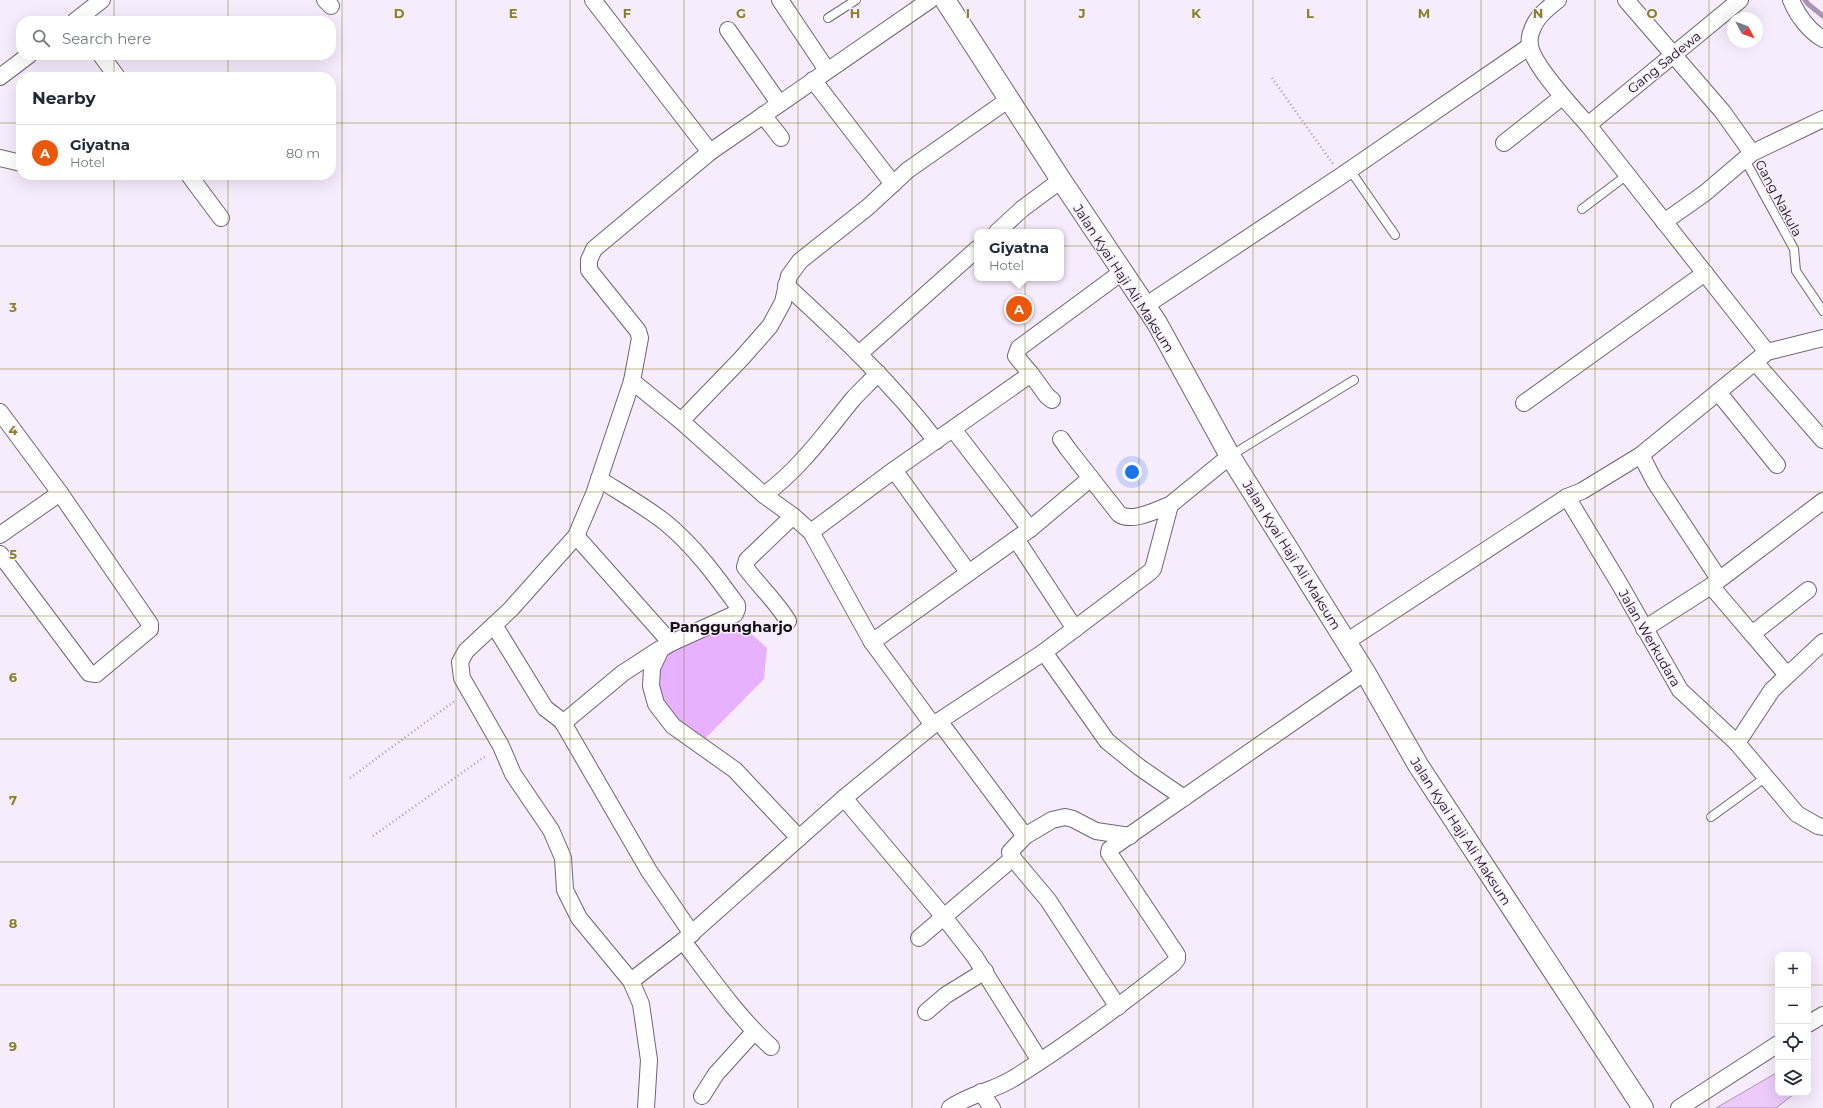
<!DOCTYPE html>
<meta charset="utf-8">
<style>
body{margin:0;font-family:Montserrat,sans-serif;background:#f2f2f3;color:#1f2937}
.controls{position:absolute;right:12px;bottom:12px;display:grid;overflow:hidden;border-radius:8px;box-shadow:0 4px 16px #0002}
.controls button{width:36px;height:36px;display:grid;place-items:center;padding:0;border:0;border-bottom:1px solid #e0e1e3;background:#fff;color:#1f2937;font:20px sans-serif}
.compass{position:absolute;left:1727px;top:12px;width:36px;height:36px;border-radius:50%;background:#fff;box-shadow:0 4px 16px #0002;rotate:131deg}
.you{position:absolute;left:1132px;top:472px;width:14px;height:14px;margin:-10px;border:3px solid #fff;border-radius:50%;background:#1a73e8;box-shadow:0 0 0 6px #1a73e833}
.badge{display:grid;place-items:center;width:26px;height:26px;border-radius:50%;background:#ea580c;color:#fff;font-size:13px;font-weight:700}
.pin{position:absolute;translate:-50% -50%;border:2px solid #fff;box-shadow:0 1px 4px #0006}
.popup{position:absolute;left:974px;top:229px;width:90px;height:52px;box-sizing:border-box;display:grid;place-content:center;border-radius:8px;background:#fff;filter:drop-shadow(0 1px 3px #0005);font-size:13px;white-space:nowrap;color:#747a83}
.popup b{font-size:15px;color:#1f2937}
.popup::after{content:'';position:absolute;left:50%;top:100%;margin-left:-8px;border:8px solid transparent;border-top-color:#fff}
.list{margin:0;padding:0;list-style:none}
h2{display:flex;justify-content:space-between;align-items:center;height:52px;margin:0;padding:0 16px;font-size:17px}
h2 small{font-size:13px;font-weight:400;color:#747a83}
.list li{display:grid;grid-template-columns:26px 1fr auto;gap:12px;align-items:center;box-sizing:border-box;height:56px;padding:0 16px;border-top:1px solid #e0e1e3}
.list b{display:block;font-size:15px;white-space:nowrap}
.list p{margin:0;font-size:13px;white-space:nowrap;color:#747a83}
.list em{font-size:13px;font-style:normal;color:#747a83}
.icon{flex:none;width:22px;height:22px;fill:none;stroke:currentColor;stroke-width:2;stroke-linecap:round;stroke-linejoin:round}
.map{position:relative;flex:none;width:1823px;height:1108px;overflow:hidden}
.search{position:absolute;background:#fff;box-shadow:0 4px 16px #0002;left:16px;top:16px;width:320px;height:44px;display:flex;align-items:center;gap:10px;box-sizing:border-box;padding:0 14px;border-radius:16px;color:#747a83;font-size:15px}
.panel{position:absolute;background:#fff;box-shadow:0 4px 16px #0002;left:16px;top:72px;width:320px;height:108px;border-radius:16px}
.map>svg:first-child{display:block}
.green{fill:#e7b1ff}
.water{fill:#eccbfb;stroke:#ab93b6}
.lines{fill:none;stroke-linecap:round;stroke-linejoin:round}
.stream{stroke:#ab93b6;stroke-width:5}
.service-casing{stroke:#6e6573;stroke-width:10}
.minor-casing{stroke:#6e6573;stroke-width:18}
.tertiary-casing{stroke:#6e6573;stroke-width:22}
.path{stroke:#a69eaa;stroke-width:2.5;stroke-dasharray:1 3;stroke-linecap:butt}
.service{stroke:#fff;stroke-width:8}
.minor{stroke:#fff;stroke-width:16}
.tertiary{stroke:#fff;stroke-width:20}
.grid{fill:none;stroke:#878128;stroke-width:1;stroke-opacity:0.55}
.labels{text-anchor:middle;stroke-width:3;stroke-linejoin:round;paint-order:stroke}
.street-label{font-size:13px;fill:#130f15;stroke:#f7ecfc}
.quarter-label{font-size:15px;font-weight:bold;fill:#130f15;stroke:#f7ecfc}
.grid-label{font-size:13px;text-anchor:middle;font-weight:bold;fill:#878128;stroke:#f7ecfc;stroke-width:3;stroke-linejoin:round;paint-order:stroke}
</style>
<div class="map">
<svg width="1823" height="1108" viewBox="0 0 1823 1108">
<rect width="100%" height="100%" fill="#f7ecfc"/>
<!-- green -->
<polygon class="green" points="735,619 767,648 764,679 697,747 661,725 645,687 667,652"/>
<!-- water -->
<polygon class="water" points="1778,1072 1778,1093 1791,1093 1793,1095 1776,1108 1716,1108"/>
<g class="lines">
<!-- stream -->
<polyline class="stream" points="1805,0 1808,4 1823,16"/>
<!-- service casing -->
<g class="service-casing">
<g id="service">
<polyline points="828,18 856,0"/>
<polyline points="1745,160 1794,249 1796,271 1823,311"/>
<polyline points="1350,170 1395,235"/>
<polyline points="1582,209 1627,175"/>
<polyline points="1230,456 1354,380"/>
<polyline points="1711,817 1766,777"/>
</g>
</g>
<!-- minor casing -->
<g class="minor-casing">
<g id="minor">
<polyline points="325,0 331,6"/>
<polyline points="593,0 710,152"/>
<polyline points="780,0 827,70"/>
<polyline points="930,0 710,152 594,249 589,260 589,270 638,331 640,338 632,381 681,421 764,495 793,516 811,532 872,642 933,725 1044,652 1150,572 1153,569 1170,505 1230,456"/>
<path d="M 1558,0 C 1548,8 1536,17 1532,30 C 1530,34 1529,41 1530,45 C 1532,65 1574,109 1588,125 L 1767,352"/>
<polyline points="1626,0 1722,111 1752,153"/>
<path d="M 1791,0 C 1797,15 1809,31 1823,39"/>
<polyline points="75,21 102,0"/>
<polyline points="728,30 779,103"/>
<polyline points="101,55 117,77"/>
<polyline points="0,77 29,55"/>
<polyline points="813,80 893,184"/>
<polyline points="763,115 781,138"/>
<polyline points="1588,125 1740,0"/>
<polyline points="1504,143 1562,97"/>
<polyline points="0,158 21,163"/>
<polyline points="189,175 221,218"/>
<polyline points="1664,222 1705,193 1752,153 1823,119"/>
<polyline points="997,232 1022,209 1061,180"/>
<path d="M 786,285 C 839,334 892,383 936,441"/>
<polyline points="1145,306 1341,176 1530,46"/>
<polyline points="859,354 977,249"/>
<polyline points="1755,362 1823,440"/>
<polyline points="1031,374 1047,396 1052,400"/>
<polyline points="632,381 594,494 576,536 511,609 466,651 460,662 462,678 501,746 513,774 551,830 563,858 565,890 579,918 631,981 641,1004 649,1060 646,1108"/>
<polyline points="1718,392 1777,465"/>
<polyline points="1524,403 1705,273"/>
<polyline points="0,412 60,493 150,624 150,629 96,674 89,673 0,554"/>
<polyline points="681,421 741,359 770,326 783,302 789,276 800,261 868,207 908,170 1008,100"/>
<polyline points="953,429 1030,529"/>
<path d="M 1061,439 L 1068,449 L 1119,514 C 1132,523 1156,510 1170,505"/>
<polyline points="1641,455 1655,482 1719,579"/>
<polyline points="894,470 968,572"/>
<path d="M 599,479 C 621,493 646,507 666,523 C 694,546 716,576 737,605 L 737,609 L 735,614 L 671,643"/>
<path d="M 764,495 C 800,469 825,433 853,399 C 861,390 870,382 878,373"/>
<polyline points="1567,497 1619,583 1680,690 1737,743 1797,814 1818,826 1823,827"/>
<polyline points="811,532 894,470 1031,374 1016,356 1019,348 1122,272"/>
<polyline points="0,535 60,493"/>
<path d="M 576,536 L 671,643 L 661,649 L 652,668 L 651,686 L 656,704 L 673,726 L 735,770 L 799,838 L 683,941 C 711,978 737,1016 771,1047"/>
<polyline points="1016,539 1075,629"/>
<polyline points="1711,586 1787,675"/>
<path d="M 788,621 C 776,601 759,586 745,567 L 747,560 L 793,516"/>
<polyline points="494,625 545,708 562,721 649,871 692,934"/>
<polyline points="1644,629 1711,586 1823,501"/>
<polyline points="1752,634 1808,590"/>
<polyline points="872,642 1030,529 1091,478"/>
<polyline points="1346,642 1567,497 1582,491 1641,455 1767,352 1823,338"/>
<polyline points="1044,652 1107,741 1139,767 1184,798"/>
<polyline points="939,721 1025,836 1010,852 1011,856 1048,900 1118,1007"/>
<polyline points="563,723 623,673 660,649"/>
<polyline points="1737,743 1772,690 1823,642"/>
<polyline points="844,798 944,917 975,957 1040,1061"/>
<polyline points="1025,836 1052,820 1065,817 1073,819 1096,831 1130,836"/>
<polyline points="799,838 844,798 933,725"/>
<polyline points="919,938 1013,858"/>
<polyline points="631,981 683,941"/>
<polyline points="926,1012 946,995 985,971"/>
<polyline points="1808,1024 1823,1015"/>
<polyline points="981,1092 992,1108"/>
<polyline points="702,1096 716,1074 754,1032"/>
<path d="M 950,1108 C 969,1094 994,1091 1014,1078 C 1069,1044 1122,1004 1173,964 L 1177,959 L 1177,955 L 1109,853 L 1110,849 L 1365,672"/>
<polyline points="1679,1108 1778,1044"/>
</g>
</g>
<!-- tertiary casing -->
<g class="tertiary-casing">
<polyline id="tertiary" points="945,0 1061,180 1157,323 1230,456 1365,672 1418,765 1643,1108"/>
</g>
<!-- path -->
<g class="path">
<polyline points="1272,78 1333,164"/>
<polyline points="350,778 456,700"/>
<polyline points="373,836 487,755"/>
</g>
<!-- service -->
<use href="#service" class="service"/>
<!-- minor -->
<use href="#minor" class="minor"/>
<!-- tertiary -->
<use href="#tertiary" class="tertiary"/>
</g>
<!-- grid -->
<path class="grid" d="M 114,0 L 114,21M 228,0 L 228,21M 342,0 L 342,1108M 456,0 L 456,1108M 570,0 L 570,1108M 684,0 L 684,1108M 798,0 L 798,1108M 912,0 L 912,1108M 1025,0 L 1025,1108M 1139,0 L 1139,1108M 1253,0 L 1253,1108M 1367,0 L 1367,1108M 1481,0 L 1481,1108M 1595,0 L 1595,1108M 1709,0 L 1709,1108M 114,55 L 114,77M 228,55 L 228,77M 0,123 L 21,123M 331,123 L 1823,123M 114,175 L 114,1108M 228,175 L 228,1108M 0,246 L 1823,246M 0,369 L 1823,369M 0,492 L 1823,492M 0,616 L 1823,616M 0,739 L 1823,739M 0,862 L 1823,862M 0,985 L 1778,985M 1808,985 L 1823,985"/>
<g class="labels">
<!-- street labels -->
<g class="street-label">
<text transform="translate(1664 62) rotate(-39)" y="5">Gang Sadewa</text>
<text transform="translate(1779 198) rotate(62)" y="5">Gang Nakula</text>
<text transform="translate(1124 278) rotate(57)" y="5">Jalan Kyai Haji Ali Maksum</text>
<text transform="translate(1292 555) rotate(58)" y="5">Jalan Kyai Haji Ali Maksum</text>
<text transform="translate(1650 638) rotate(60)" y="5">Jalan Werkudara</text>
<text transform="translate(1461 831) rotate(57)" y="5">Jalan Kyai Haji Ali Maksum</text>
</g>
<!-- quarter labels -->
<g class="quarter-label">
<text x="731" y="632">Panggungharjo</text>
</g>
</g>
<g class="grid-label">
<text x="399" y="18">D</text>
<text x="513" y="18">E</text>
<text x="627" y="18">F</text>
<text x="741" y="18">G</text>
<text x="855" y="18">H</text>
<text x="968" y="18">I</text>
<text x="1082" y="18">J</text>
<text x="1196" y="18">K</text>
<text x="1310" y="18">L</text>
<text x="1424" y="18">M</text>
<text x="1538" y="18">N</text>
<text x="1652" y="18">O</text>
<text x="13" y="312">3</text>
<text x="13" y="435">4</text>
<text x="13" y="559">5</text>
<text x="13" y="682">6</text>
<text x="13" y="805">7</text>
<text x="13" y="928">8</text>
<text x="13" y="1051">9</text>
</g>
</svg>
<div class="controls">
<button>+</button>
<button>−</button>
<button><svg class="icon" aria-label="locate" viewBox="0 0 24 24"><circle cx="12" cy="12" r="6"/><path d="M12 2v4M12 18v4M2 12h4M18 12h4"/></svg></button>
<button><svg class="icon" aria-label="layers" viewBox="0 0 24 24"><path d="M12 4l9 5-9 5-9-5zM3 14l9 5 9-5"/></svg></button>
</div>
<svg class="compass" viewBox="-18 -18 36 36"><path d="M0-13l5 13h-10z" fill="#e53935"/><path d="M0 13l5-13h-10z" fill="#747a83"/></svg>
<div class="you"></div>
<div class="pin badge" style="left:1019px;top:309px">A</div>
<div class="popup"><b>Giyatna</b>Hotel</div>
<div class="search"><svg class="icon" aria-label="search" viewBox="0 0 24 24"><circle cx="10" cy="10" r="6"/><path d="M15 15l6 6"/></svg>Search here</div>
<section class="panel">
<h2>Nearby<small></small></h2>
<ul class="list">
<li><span class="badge">A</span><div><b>Giyatna</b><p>Hotel</p></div><em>80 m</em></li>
</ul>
</section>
</div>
